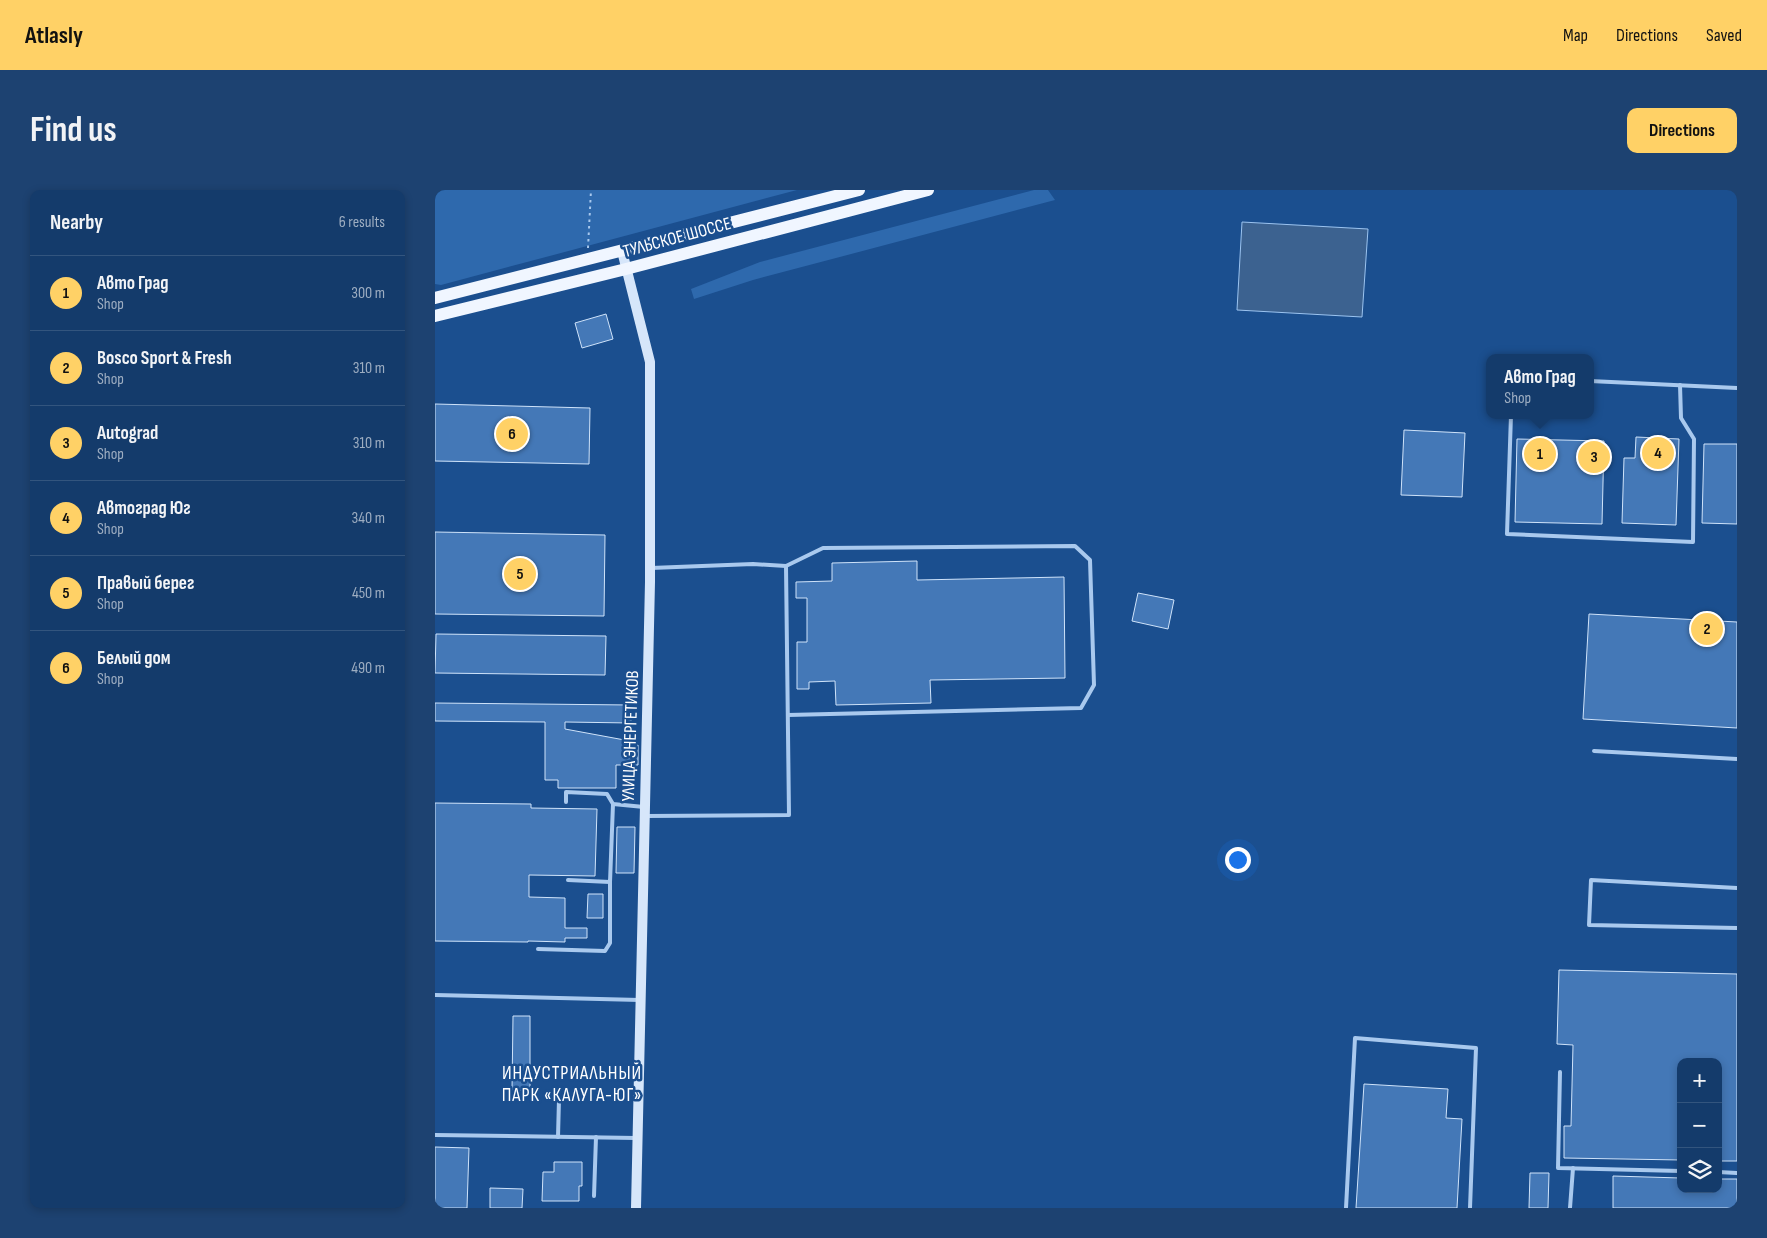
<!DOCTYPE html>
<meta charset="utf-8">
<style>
body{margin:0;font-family:"Sofia Sans Condensed",sans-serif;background:#1d4271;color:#f1f3f6}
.controls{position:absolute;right:15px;bottom:15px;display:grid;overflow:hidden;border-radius:10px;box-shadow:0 2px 8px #0003}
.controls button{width:45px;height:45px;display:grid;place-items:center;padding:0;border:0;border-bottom:1px solid #33557e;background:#143b6b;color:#f1f3f6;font:25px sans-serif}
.you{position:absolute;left:802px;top:669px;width:18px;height:18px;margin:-12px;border:4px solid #fff;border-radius:50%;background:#1a73e8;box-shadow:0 0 0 8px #1a73e833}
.badge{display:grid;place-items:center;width:32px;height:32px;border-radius:50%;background:#ffd166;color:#111;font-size:16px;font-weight:700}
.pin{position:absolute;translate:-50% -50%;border:2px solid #fff;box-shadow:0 1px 5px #0006}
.popup{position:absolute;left:1051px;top:164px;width:108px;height:65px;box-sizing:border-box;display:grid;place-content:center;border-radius:10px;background:#143b6b;filter:drop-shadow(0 1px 4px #0005);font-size:16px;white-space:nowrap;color:#9dadc1}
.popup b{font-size:19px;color:#f1f3f6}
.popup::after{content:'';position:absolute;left:50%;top:100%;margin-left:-10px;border:10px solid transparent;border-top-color:#143b6b}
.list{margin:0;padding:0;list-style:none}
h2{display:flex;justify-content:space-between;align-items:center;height:65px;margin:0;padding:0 20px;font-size:21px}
h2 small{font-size:16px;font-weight:400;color:#9dadc1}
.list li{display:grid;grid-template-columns:32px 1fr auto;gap:15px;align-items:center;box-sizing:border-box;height:75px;padding:0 20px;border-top:1px solid #33557e}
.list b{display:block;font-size:19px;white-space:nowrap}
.list p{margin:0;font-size:16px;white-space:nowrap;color:#9dadc1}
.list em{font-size:16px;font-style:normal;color:#9dadc1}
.icon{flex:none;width:28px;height:28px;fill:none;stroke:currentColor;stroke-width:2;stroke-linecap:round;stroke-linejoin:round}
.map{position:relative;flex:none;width:1302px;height:1018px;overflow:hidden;border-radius:10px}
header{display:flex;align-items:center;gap:30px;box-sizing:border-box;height:70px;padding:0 25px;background:#ffd166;color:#111}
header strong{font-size:24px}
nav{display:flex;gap:28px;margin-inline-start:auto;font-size:18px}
.intro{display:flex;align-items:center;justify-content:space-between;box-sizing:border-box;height:120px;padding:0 30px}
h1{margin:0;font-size:35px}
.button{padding:12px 22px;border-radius:10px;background:#ffd166;color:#111;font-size:18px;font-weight:700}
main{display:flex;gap:30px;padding:0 30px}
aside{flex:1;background:#143b6b;border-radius:10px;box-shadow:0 2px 8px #0003}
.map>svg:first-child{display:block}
.green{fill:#2e69ad}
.water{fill:#3c6290;stroke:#9cc4f0}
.building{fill:#4478b7;stroke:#cfe3fa}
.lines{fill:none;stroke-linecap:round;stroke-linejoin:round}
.path{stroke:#a9c9ee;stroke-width:2;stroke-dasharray:2.5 4;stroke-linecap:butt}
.lane{stroke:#a9c9ee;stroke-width:4}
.secondary{stroke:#d6e6fa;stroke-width:10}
.primary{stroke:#f0f6ff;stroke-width:12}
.labels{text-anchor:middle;stroke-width:5;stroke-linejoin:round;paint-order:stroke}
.street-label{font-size:18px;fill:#fff;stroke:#1b4f8f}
.neighbourhood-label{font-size:19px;letter-spacing:1px;fill:#fff;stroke:#1b4f8f}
</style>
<header>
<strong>Atlasly</strong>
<nav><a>Map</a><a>Directions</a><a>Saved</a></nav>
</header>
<div class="intro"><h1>Find us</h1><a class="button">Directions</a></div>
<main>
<aside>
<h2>Nearby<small>6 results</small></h2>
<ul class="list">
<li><span class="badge">1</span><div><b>Авто Град</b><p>Shop</p></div><em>300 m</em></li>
<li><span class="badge">2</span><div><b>Bosco Sport &amp; Fresh</b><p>Shop</p></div><em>310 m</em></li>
<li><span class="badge">3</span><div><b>Autograd</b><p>Shop</p></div><em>310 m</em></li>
<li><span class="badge">4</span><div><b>Автоград Юг</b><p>Shop</p></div><em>340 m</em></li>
<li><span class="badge">5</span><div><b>Правый берег</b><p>Shop</p></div><em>450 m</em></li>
<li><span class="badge">6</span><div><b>Белый дом</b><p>Shop</p></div><em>490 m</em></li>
</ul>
</aside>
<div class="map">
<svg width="1302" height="1018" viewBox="0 0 1302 1018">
<rect width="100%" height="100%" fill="#1b4f8f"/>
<!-- green -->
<g class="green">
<polygon points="0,0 362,0 6,95 0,94"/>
<polygon points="599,0 613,0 620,10 318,90 259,109 256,99 325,72"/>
</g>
<!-- water -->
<polygon class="water" points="807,32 933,39 927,127 802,120"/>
<!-- building -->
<g class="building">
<polygon points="171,124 178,149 147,158 140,133"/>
<polygon points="0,214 155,218 154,274 0,271"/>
<polygon points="969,240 1030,243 1027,307 966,305"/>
<polygon points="1201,247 1244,249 1241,335 1187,333 1189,268 1200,268"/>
<polygon points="1082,249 1169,251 1167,334 1080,332"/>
<polygon points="1269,254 1302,254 1302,334 1267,333"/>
<polygon points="0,342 170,345 169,426 0,424"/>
<polygon points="482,371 482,390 629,387 630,488 495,490 496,513 401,515 400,491 374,492 374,499 362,499 362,452 372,452 372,408 361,408 361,392 397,391 397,373"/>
<polygon points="703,403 739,410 733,439 697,431"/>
<polygon points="1154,424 1302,432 1302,538 1148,529"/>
<polygon points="1,444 171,446 170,485 0,483"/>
<polygon points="0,513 196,515 196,533 130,532 130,539 195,551 203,555 203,575 181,575 181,598 123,598 123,590 110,590 110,532 0,531"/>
<polygon points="0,613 96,614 96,618 162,619 160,686 94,685 94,707 130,708 130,738 152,738 152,748 130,748 130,752 93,751 93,752 0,751"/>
<polygon points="182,637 200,637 199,683 181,683"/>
<polygon points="153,704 168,704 168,728 152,728"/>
<polygon points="1124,780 1302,784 1302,971 1283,971 1283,872 1246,872 1246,970 1129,968 1129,936 1136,936 1138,855 1122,854"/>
<polygon points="78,826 95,826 95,901 77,900"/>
<polygon points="929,894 1013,899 1011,928 1027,929 1022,1018 921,1018"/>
<polygon points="0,957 34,958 32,1018 0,1018"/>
<polygon points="119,972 147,972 147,996 144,996 144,1011 107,1011 108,982 119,982"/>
<polygon points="1095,983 1114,983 1113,1018 1094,1018"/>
<polygon points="1178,986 1246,988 1246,999 1283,999 1283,989 1302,989 1302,1018 1178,1018"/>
<polygon points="55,998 88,999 87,1018 55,1018"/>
</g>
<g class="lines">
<!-- path -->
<polyline class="path" points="153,58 156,0"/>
<!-- lane -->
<g class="lane">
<polyline points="1155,191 1302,198"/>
<polyline points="1076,225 1072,344 1258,352 1259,249 1246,228 1245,195"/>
<polyline points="216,378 318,374 351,376"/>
<polyline points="1159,561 1302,569"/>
<polyline points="131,612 131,602 172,604 178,614 209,617"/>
<polyline points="211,626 354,625 351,376 388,358 640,356 655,370 659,495 646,518 353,525"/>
<polyline points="133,690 175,692 178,614"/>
<polyline points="1302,698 1156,690 1154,735 1302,738"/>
<polyline points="103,759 170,761 175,753 175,692"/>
<polyline points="0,805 205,810"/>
<polyline points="1125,882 1123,978 1246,981"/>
<polyline points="0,945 201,948"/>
<polyline points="123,947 124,909"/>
<polyline points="1283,982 1302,983"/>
<polyline points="159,1006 161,947"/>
<polyline points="911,1018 920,848 1041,858 1035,1018"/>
<polyline points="1135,1018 1138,978"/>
</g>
<!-- secondary -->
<polyline class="secondary" points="187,61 215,172 215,392 201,1018"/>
<!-- primary -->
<g class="primary">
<polyline points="0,108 424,0"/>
<polyline points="0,126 191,79 493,0"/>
</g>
</g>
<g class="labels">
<!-- street labels -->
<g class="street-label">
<text transform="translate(242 47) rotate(-15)" y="6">ТУЛЬСКОЕ ШОССЕ</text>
<text transform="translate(195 546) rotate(-88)" y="6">УЛИЦА ЭНЕРГЕТИКОВ</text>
</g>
<!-- neighbourhood labels -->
<g class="neighbourhood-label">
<text x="137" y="889">ИНДУСТРИАЛЬНЫЙ<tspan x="137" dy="22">ПАРК «КАЛУГА-ЮГ»</tspan></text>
</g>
</g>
</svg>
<div class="controls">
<button>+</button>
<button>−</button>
<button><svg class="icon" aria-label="layers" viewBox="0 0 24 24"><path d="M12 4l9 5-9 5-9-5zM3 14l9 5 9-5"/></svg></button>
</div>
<div class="you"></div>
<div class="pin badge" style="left:1105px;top:264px">1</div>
<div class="popup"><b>Авто Град</b>Shop</div>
<div class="pin badge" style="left:1272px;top:439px">2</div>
<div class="pin badge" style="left:1159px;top:267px">3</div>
<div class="pin badge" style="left:1223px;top:263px">4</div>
<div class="pin badge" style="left:85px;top:384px">5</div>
<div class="pin badge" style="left:77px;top:244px">6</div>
</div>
</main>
